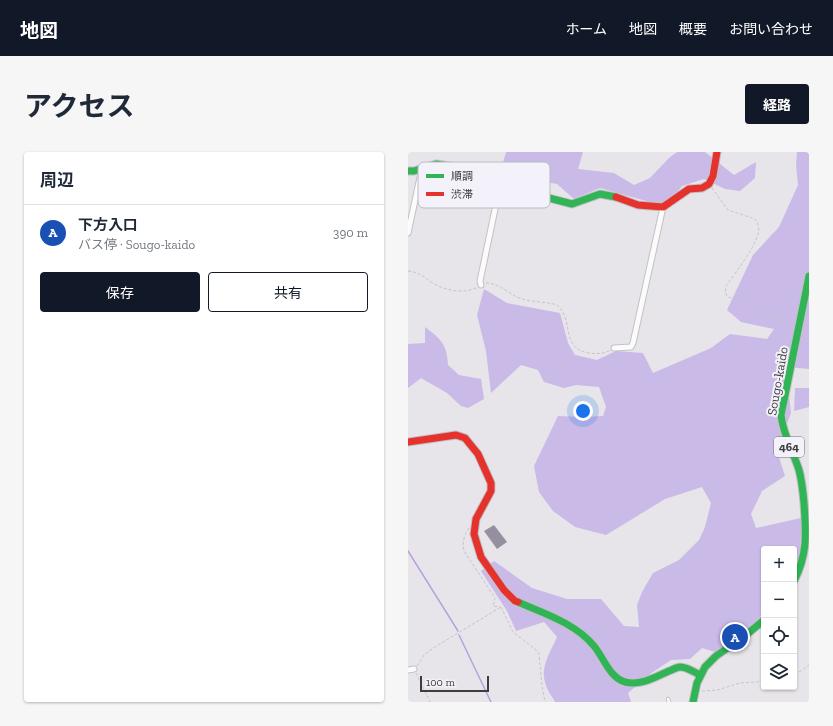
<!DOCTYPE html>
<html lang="ja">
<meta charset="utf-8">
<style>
body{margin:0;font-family:"Zilla Slab","Noto Sans JP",serif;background:#f6f6f7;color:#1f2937}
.controls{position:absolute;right:12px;bottom:12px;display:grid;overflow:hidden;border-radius:4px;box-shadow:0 1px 3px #0004}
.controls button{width:36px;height:36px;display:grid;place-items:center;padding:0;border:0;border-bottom:1px solid #e0e1e3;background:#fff;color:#1f2937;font:20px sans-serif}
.scale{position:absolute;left:12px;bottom:10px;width:69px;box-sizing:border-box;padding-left:4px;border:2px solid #3d3c3f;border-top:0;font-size:11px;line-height:14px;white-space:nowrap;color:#3d3c3f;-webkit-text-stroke:3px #f3f1f9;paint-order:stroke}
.you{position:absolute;left:175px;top:259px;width:14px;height:14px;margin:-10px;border:3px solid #fff;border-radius:50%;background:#1a73e8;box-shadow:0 0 0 6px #1a73e833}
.badge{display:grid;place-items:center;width:26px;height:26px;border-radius:50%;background:#111827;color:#fff;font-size:13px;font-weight:700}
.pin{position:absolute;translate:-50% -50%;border:2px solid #fff;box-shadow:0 1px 4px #0006}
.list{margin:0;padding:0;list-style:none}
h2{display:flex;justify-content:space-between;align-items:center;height:52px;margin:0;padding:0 16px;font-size:17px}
h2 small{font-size:13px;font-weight:400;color:#747a83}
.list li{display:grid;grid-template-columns:26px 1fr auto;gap:12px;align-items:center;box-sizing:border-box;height:56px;padding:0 16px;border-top:1px solid #e0e1e3}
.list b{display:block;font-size:15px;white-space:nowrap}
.list p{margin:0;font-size:13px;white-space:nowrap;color:#747a83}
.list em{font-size:13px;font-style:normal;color:#747a83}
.actions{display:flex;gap:8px;padding:12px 16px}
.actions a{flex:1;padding:9px 0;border:1px solid #111827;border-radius:4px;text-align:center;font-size:14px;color:#111827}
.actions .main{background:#111827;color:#fff}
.icon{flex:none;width:22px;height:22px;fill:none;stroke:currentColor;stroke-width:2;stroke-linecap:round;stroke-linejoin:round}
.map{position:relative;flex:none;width:401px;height:550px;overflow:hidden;border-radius:4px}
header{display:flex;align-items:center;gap:24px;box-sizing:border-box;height:56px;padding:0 20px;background:#111827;color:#fff}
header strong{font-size:19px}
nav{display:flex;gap:22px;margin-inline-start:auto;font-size:14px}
.intro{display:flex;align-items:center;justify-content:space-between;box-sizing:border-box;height:96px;padding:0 24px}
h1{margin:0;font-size:28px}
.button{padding:10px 18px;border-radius:4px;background:#111827;color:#fff;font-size:14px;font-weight:700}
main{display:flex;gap:24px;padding:0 24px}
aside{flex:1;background:#fff;border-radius:4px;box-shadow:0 1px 3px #0004}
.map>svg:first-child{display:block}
.forest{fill:#cabae8}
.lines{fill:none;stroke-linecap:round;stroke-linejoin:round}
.stream{stroke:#b7a2dc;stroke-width:1.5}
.building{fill:#968f9f}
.lane-casing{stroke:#c2c1c4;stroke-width:4.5}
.street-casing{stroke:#c2c1c4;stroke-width:7}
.fast-casing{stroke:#c2c1c4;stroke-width:9}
.jam-casing{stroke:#c2c1c4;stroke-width:9}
.path{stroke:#c5c4c5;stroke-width:1;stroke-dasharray:3 2;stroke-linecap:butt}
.lane{stroke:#fbfbfc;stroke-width:2.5}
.street{stroke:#fbfbfc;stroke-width:5}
.fast{stroke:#30b455;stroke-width:7}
.jam{stroke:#e5322d;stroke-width:7}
.labels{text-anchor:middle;stroke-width:4;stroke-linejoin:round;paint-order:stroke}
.shield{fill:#f3f1f9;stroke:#747277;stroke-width:1}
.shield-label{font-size:12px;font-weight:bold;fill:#3d3c3f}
.street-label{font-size:13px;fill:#3d3c3f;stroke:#f3f1f9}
.key{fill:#f3f1f9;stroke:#bcbbc1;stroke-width:1}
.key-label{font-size:11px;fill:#3d3c3f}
</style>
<header>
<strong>地図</strong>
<nav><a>ホーム</a><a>地図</a><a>概要</a><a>お問い合わせ</a></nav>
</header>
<div class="intro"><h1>アクセス</h1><a class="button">経路</a></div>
<main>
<aside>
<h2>周辺<small></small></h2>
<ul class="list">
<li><span class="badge" style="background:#1a4fb4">A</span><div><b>下方入口</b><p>バス停 · Sougo-kaido</p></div><em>390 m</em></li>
</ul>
<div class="actions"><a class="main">保存</a><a>共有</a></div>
</aside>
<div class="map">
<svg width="401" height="550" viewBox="0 0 401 550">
<rect width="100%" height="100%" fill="#e7e5e9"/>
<!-- forest -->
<g class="forest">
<polygon points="98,0 175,0 170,17 206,21 226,33 242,26 262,5 269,0 297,0 326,23 348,10 347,26 332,39 317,37 296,27 274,34 264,47 249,52 192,36 166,47 149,32 126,28 115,22 94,14"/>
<path d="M 389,0 L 401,0 L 401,217 L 378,215 L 383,261 L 369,299 L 377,324 L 354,339 L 343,362 L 348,376 L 393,366 C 393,384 394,401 386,418 L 386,397 L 356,397 L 356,460 L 347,471 L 307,500 L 294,496 L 282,507 L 263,508 L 242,522 L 220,541 L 223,550 L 147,550 C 144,544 138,537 137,530 C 132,515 143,499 149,485 L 136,470 L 108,479 L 99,459 L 73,419 L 86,409 L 124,436 L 159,447 L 193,447 L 216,474 L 231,475 L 229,453 L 234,440 L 245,421 L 271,408 L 291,388 L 297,375 L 303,351 L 294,335 L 257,347 L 198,383 L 167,375 L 145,359 L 131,340 L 126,314 L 150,264 L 174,265 L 195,264 L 198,255 L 191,235 L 168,233 L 156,236 L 136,230 L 130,218 L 113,213 L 83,241 L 78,199 L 69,163 L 76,137 L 99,151 L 152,161 L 160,191 L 167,203 L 189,208 L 208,199 L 235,201 L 245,221 L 303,196 L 322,182 L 359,187 L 366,177 L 333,170 L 319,158 L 345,103 L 371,75 L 390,33 L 388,13 Z"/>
<path d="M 17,175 C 33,187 39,192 40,213 L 51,223 L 73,227 L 76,247 L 60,256 L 53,254 L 39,241 L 13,226 L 0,236 L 0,192 L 17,191 Z"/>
<polygon points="387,236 401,236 401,255 386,259"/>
</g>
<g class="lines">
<!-- stream -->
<g class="stream">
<polyline points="0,399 50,479"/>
<polyline points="51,483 83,550"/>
</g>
</g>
<!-- building -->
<polygon class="building" points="86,373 99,390 89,397 76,379"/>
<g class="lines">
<!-- lane casing -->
<g class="lane-casing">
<polyline id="lane" points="260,547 261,550"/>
</g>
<!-- street casing -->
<g class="street-casing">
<g id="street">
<polyline points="0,81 14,16"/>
<polyline points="73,133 72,129 91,38"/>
<polyline points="206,196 223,195 225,191 255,55"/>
<polyline points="0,518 6,517"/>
</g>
</g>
<!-- fast casing -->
<g class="fast-casing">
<g id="fast">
<polyline points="0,19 6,19 28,12 42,14 101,43 116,46 137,45 164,52 192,42 208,45"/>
<path d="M 386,429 C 400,402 398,381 396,351 C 395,340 394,329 391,318 C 385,299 375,283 373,263 L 401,124"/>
<path d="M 110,450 C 137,462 167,471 186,494 C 196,506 201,525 217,530 C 233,534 247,525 261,519 C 264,518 269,515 272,515 C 279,515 286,520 292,523"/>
<polyline points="285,550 289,531 297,515 308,504 338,483 356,468"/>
</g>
</g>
<!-- jam casing -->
<g class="jam-casing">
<g id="jam">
<polyline points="208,45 230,53 255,55 281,37 294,36 301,32 305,24 309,0"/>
<polyline points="0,290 48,283 57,286 70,302 83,331 83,339 68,367 66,382 73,405 96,438 107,449 110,450"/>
</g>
</g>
<!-- path -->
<g class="path">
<path d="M 304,36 L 320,58 L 347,67 C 350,71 352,76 350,82 C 346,97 328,120 318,134 C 314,154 334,142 343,148 C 347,151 351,158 356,161 C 363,168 376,168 385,170"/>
<path d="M 0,119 C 12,120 18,127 28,133 C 40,139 57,142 70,135"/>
<path d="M 78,131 C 90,131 99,140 109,145 C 122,151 137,149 149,153 C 167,168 151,196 181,201 C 190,202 195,202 203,198"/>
<path d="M 61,376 C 56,383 54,390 56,399 L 87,446 L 85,454 L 92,455"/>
<polyline points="93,455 105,480 127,497 131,502 134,534 137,550"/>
<polyline points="9,514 16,503 27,495 93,455"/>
<polyline points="8,521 22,550"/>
<polyline points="386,521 393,519 401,513"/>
<polyline points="294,539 309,538 332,531 349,530 356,527"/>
</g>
<!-- lane -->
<use href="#lane" class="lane"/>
<!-- street -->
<use href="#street" class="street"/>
<!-- fast -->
<use href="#fast" class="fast"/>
<!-- jam -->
<use href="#jam" class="jam"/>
</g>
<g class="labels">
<!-- shield labels -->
<rect class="shield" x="366" y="285" width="30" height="20" rx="3"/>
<g class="shield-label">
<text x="381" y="299">464</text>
</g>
<!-- street labels -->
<g class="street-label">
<text transform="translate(369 229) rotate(-80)" y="5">Sougo-kaido</text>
</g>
</g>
<!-- legend -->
<rect x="10" y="10" width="132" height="46" rx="6" class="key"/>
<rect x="18" y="22" width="18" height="4" fill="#30b455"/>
<rect x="18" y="40" width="18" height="4" fill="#e5322d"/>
<g class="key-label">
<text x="43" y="28">順調</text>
<text x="43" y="46">渋滞</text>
</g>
</svg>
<div class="controls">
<button>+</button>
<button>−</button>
<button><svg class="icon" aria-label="locate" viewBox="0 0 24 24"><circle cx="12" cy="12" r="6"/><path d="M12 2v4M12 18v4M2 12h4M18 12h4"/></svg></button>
<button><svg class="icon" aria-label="layers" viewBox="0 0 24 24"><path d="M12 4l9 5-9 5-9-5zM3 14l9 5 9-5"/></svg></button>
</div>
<div class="scale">100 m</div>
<div class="you"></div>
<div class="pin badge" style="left:327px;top:485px;background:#1a4fb4">A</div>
</div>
</main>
